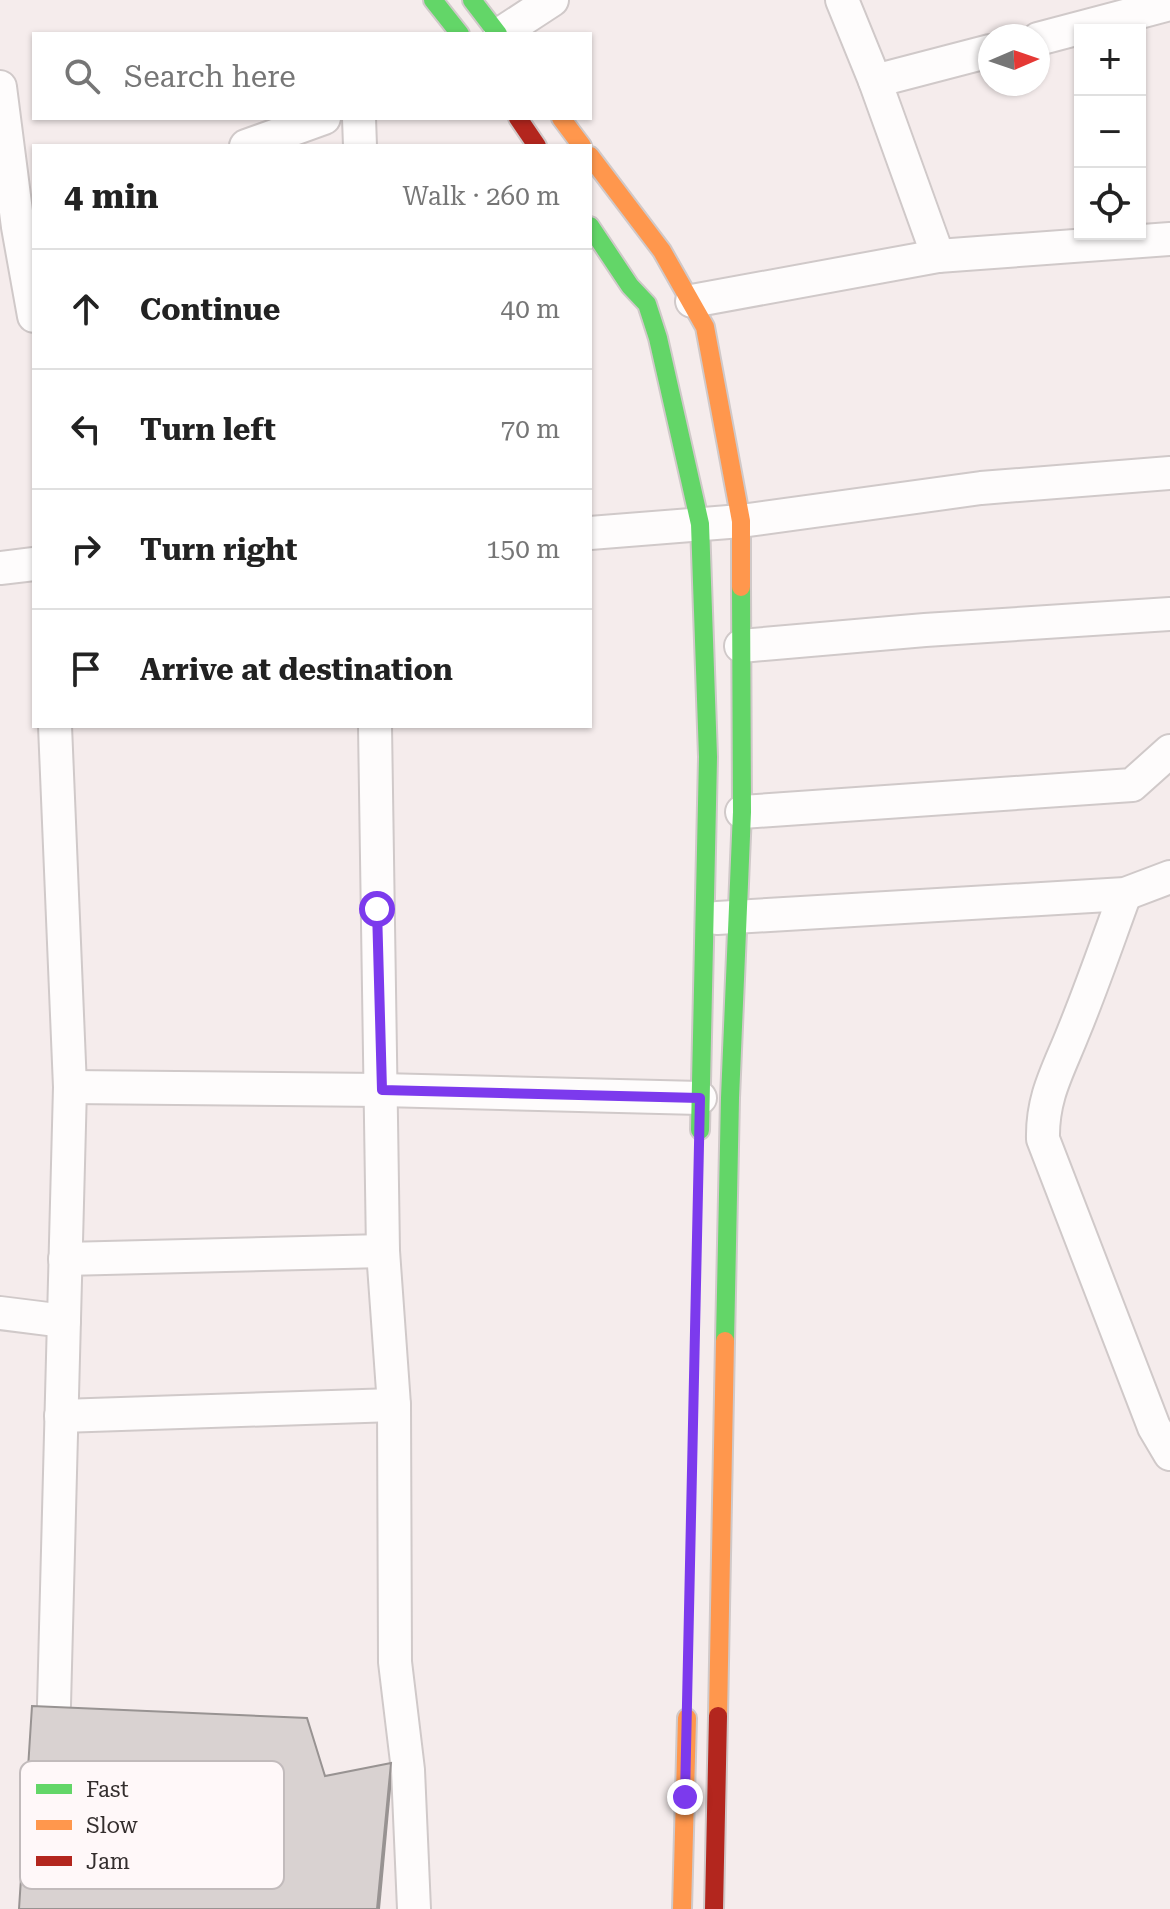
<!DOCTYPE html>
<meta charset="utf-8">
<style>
body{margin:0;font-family:"Roboto Serif",serif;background:#f2f2f2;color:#222}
.controls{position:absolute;right:24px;top:24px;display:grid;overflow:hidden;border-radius:0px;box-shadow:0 2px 6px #0004}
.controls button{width:72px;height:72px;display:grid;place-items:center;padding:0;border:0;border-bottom:2px solid #e0e0e0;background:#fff;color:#222;font:40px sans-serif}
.compass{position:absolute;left:978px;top:24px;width:72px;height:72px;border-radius:50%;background:#fff;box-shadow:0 2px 6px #0004;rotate:88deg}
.stop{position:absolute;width:24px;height:24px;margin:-18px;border:6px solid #7c3aed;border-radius:50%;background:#fff}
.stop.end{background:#7c3aed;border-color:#fff;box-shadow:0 2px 8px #0008}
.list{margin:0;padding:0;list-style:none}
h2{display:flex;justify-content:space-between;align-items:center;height:104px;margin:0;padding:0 32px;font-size:34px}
h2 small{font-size:26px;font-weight:400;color:#767676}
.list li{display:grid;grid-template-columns:52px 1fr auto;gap:24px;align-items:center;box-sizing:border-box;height:120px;padding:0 32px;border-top:2px solid #e0e0e0}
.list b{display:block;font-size:30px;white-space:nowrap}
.list em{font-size:26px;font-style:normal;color:#767676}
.icon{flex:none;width:44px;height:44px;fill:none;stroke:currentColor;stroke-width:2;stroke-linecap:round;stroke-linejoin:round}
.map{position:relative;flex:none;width:1170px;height:1909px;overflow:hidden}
.search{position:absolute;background:#fff;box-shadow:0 2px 6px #0004;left:32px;top:32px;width:560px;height:88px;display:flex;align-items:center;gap:20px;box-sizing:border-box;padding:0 28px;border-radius:0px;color:#767676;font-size:30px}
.panel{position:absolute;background:#fff;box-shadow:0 2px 6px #0004;left:32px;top:144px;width:560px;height:584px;border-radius:0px}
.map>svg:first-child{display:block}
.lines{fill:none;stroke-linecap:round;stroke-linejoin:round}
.street-casing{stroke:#d0c9c9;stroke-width:36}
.fast-casing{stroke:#d0c9c9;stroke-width:22}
.slow-casing{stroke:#d0c9c9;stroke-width:22}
.jam-casing{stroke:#d0c9c9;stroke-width:22}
.street{stroke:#fefcfc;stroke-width:32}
.fast{stroke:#63d668;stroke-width:18}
.slow{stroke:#ff974d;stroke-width:18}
.jam{stroke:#b3261e;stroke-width:18}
.shaded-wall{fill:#989392}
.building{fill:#d9d2d1;stroke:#989392;stroke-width:2}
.route{stroke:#7c3aed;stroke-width:10}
.key{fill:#fff8f9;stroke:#c2bbbc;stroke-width:2}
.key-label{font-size:22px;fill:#342e2e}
</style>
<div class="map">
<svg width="1170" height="1909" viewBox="0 0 1170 1909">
<rect width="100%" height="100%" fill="#f5ecec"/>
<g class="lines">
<!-- street casing -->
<g class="street-casing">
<g id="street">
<polyline points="842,0 875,81"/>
<polyline points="500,34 552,0"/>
<polyline points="1038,39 1170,4"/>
<polyline points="0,87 18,227 34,316"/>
<polyline points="359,118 360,146"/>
<polyline points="246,146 324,118"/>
<polyline points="938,256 875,81 990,51"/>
<polyline points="692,301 938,256 1170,239"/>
<polyline points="590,533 741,521 981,488 1170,473"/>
<polyline points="0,568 34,564"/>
<polyline points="741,646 925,630 1170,614"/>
<polyline points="375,726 383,1251 394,1405 395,1662 408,1770 414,1909"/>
<polyline points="742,812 1132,785 1170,751"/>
<path d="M 1125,894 C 1108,940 1092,987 1073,1033 C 1058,1071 1042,1097 1043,1139 L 1154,1427 L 1170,1454"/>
<polyline points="717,918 1125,894 1170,877"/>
<polyline points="70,1087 382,1090 700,1098"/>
<polyline points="65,1259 383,1251"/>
<polyline points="0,1313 64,1321"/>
<polyline points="61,1416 394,1405"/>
<polyline points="54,1705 70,1087 55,726"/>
</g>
</g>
<!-- fast casing -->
<g class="fast-casing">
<g id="fast">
<polyline points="433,0 460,34"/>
<polyline points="472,0 498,34"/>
<polyline points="590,226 630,286 647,304 658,338 700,524 708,757 700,1130"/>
<polyline points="725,1341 730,1098 742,812 741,587"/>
</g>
</g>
<!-- slow casing -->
<g class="slow-casing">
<g id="slow">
<polyline points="561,118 582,146"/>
<polyline points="590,156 662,251 705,327 741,521 741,587"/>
<polyline points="718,1716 725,1341"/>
<polyline points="682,1909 687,1718"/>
</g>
</g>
<!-- jam casing -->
<g class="jam-casing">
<g id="jam">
<polyline points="518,118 537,146"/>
<polyline points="714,1909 718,1716"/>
</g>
</g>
<!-- street -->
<use href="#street" class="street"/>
<!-- fast -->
<use href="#fast" class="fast"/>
<!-- slow -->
<use href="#slow" class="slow"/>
<!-- jam -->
<use href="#jam" class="jam"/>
</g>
<!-- shaded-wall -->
<polygon class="shaded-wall" points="391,1763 391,1789 380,1909 377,1909"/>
<!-- building -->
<polygon class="building" points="32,1706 307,1718 325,1776 391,1763 377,1909 19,1909"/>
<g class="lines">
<!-- route -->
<polyline class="route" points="377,909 382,1090 700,1098 685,1797"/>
</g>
<!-- legend -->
<rect x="20" y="1761" width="264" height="128" rx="12" class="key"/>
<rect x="36" y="1784" width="36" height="10" fill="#63d668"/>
<rect x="36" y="1820" width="36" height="10" fill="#ff974d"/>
<rect x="36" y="1856" width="36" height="10" fill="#b3261e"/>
<g class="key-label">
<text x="86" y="1797">Fast</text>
<text x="86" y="1833">Slow</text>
<text x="86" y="1869">Jam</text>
</g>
</svg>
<div class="controls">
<button>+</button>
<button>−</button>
<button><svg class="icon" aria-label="locate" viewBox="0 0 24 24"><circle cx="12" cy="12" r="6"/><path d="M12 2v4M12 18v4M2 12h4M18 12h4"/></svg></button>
</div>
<svg class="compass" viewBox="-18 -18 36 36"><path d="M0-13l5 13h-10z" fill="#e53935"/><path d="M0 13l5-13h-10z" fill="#767676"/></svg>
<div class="stop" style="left:377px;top:909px"></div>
<div class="stop end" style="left:685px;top:1797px"></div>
<div class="search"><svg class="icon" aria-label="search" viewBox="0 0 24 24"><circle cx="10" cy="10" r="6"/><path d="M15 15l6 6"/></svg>Search here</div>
<section class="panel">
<h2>4 min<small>Walk · 260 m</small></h2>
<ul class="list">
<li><svg class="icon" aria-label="ahead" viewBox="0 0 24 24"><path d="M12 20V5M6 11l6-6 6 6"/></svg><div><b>Continue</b></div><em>40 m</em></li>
<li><svg class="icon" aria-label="left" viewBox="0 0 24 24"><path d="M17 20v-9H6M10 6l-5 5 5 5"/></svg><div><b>Turn left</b></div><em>70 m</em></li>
<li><svg class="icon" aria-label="right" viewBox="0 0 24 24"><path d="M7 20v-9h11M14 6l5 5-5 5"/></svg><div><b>Turn right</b></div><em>150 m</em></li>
<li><svg class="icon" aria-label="arrive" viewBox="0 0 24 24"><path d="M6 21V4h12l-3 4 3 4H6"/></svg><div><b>Arrive at destination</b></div></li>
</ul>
</section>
</div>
